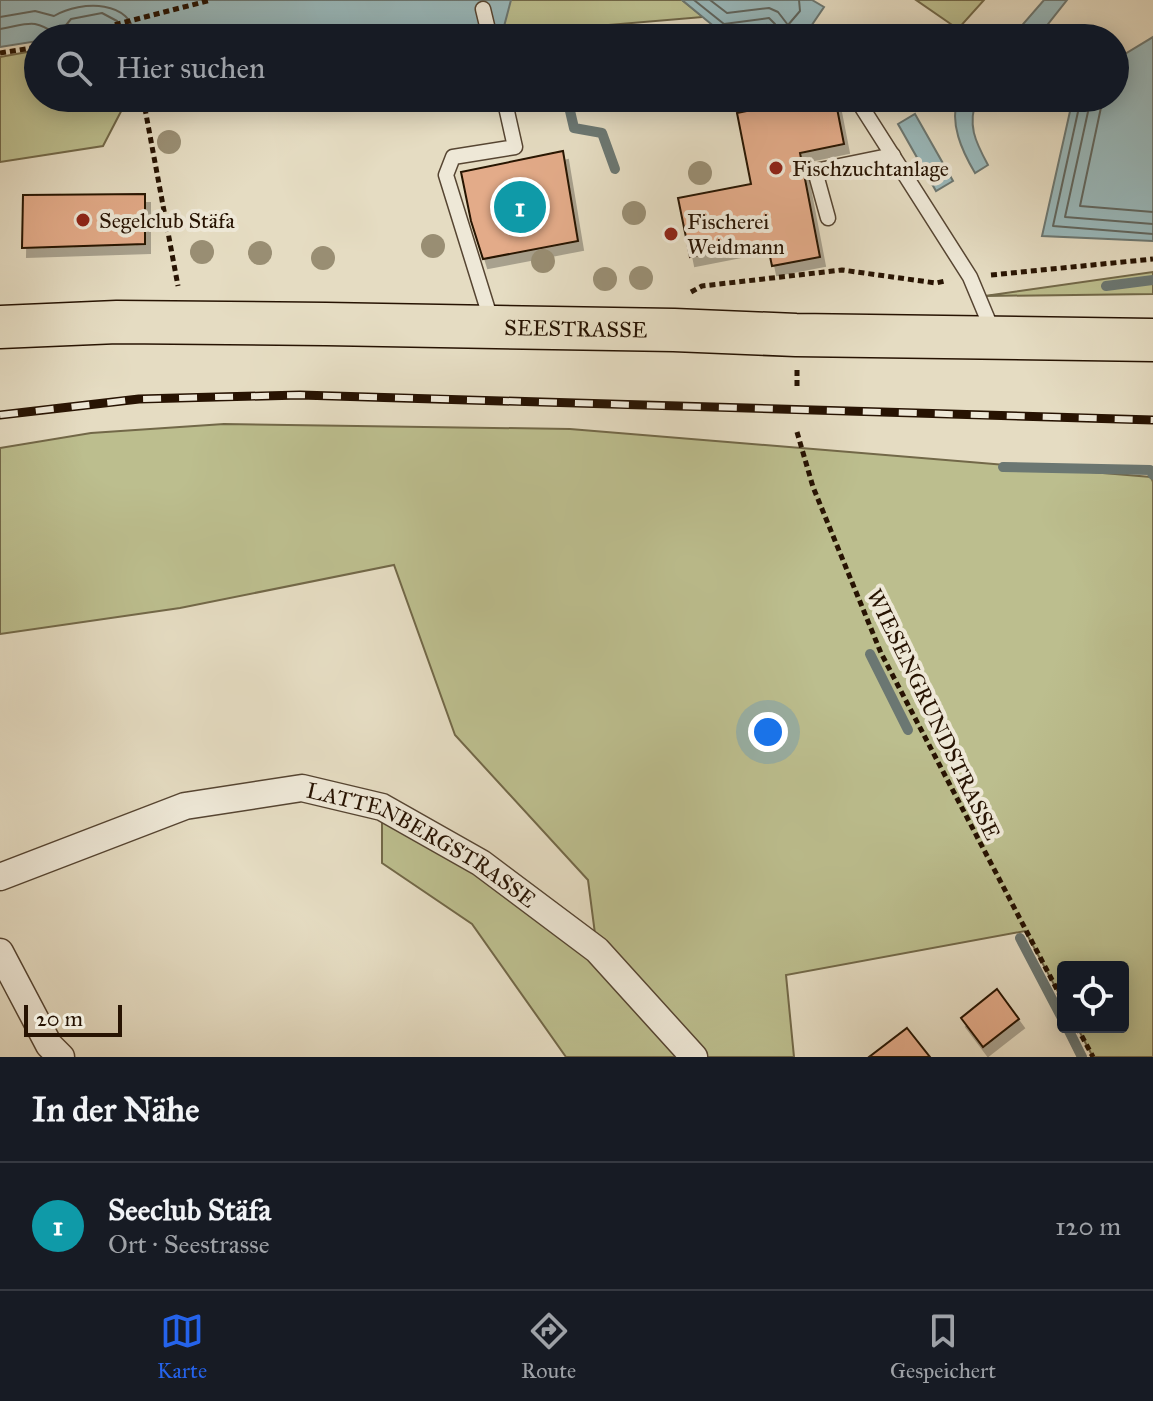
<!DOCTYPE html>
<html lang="de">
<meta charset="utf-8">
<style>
body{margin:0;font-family:"IM FELL Great Primer",serif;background:#242831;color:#f1f3f6}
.controls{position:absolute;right:24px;bottom:24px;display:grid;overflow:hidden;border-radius:8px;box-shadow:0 4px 20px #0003}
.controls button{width:72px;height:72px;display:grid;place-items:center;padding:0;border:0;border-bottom:2px solid #363941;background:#171b24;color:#f1f3f6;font:40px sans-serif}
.scale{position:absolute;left:24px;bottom:20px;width:98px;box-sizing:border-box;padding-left:8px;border:4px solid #271302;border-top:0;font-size:22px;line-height:28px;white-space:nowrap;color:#271302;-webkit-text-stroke:6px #eee8d7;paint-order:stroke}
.you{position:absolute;left:768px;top:732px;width:28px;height:28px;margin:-20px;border:6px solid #fff;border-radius:50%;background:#1a73e8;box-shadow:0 0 0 12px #1a73e833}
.badge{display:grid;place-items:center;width:52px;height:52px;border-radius:50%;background:#2563eb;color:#fff;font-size:26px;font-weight:700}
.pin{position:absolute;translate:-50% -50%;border:4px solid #fff;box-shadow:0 2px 8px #0006}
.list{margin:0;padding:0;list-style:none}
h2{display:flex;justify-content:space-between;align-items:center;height:104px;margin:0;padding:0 32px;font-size:34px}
h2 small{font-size:26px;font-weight:400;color:#9ea1a6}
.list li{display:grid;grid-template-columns:52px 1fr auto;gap:24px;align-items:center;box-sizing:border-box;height:128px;padding:0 32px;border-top:2px solid #363941}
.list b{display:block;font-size:30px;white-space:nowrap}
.list p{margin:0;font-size:26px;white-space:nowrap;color:#9ea1a6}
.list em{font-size:26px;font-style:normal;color:#9ea1a6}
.icon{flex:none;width:44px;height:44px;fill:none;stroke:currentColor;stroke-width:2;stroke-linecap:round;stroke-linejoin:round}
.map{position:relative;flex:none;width:1153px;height:1057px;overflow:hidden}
.search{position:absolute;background:#171b24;box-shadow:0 4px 20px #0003;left:24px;right:24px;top:24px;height:88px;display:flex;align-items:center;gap:20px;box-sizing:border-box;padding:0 28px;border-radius:44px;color:#9ea1a6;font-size:30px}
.sheet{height:232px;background:#171b24}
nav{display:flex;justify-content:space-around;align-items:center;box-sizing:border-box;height:112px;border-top:2px solid #363941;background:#171b24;font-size:22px;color:#9ea1a6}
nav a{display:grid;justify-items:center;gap:4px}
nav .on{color:#2563eb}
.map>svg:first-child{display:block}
.green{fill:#bcbe8e;stroke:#726848;stroke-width:2}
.water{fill:#99b9bc;stroke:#6b7772;stroke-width:2}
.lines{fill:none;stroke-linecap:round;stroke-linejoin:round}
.shore{stroke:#60665f;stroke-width:2}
.stream{stroke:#6b7772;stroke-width:10}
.building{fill:#e3ab89;stroke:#271302;stroke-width:2;filter:url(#shadow)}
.service-casing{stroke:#564532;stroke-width:17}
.minor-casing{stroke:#564532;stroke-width:29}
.primary-casing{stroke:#271302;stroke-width:45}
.path{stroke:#271302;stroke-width:5;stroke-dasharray:6 4;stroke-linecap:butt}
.service{stroke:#eee8d7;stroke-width:14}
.minor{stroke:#eee8d7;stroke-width:26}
.primary{stroke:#e5dcc2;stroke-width:42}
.rail-casing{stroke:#271302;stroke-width:9}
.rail{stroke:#eee8d7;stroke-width:6;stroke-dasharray:18;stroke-linecap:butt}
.tree{fill:#998e73}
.poi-dot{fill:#8f2418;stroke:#eee8d7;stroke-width:3}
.labels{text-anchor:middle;stroke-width:8;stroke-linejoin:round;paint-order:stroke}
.poi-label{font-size:22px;fill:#271302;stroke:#eee8d7;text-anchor:start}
.street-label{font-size:22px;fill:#271302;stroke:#eee8d7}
</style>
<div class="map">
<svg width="1153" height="1057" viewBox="0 0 1153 1057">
<defs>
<filter id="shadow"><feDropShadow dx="5" dy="9" stdDeviation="0" flood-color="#0004"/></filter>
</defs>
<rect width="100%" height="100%" fill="#e5dcc2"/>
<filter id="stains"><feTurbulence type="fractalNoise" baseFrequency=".0025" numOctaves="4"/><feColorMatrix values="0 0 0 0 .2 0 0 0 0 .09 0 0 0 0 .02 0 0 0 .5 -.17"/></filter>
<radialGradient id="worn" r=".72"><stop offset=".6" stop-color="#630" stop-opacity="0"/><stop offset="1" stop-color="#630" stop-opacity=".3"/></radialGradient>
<!-- green -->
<g class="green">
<polygon points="417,0 682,0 703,17 502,34 490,38 294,38"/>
<polygon points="916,0 984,0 958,29"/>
<polygon points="38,50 38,98 128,98 103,146 0,162 0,57"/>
<polygon points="1153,272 1153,294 985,296"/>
<polygon points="224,424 570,429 1151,477 1153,482 1153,1057 1093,1057 1077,1027 1123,1027 1123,967 1063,967 1063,1001 1025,931 786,975 794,1057 566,1057 472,924 382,863 382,807 597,949 588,880 455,735 394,565 180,608 0,634 0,448 91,433"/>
</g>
<!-- water -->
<g class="water">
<polygon points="0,0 511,0 502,34 490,38 107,38 102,31 56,38 38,38 38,41 0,47"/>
<polygon points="682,0 812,0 824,7 803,38 771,38 766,25 722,33"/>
<polygon points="1044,0 1067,0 1037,38 1011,38"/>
<polygon points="1153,37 1153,241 1042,236 1073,98 1115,98 1115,60"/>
<polygon points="148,98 281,98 245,108 157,111"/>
<path d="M 958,98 L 977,98 C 967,125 975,141 988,165 L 975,173 C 962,151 949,123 958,98 Z"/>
<polygon points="915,114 953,181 936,191 898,124"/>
</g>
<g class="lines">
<!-- shore -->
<g class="shore">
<polyline points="694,0 724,24 769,18 775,24 778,38"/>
<polyline points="710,0 727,13 769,8 778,12 788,25 800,11 799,0"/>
<path d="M 0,17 L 35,11 L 54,16 C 82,0 133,0 135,38"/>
<path d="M 0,29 C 30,24 32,18 58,35 L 71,19 L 102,13 L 117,21 L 123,38"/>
<polyline points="158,98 163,103 252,98"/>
<polyline points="1081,98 1053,226 1153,234"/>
<polyline points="1091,98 1065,217 1153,224"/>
<polyline points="1103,98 1080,206 1153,212"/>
</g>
<!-- stream -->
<g class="stream">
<polyline points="551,30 553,38"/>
<polyline points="807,33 814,38"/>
<polyline points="567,98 574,128 602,133 615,169"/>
<polyline points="1106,286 1153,280"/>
<polyline points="1003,467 1150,470 1153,475"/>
<polyline points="870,654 908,730"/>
<polyline points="1020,938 1063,1020"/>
<polyline points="1067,1027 1082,1057"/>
</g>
</g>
<!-- building -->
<g class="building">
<polygon points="810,98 835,98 844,144 800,153 820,257 772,266 767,242 690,257 678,198 751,184 737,113"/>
<polygon points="563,151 578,241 483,259 471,221 461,172"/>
<polygon points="145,194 145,244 22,248 23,195"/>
<polygon points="997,989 1019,1019 983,1047 961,1018"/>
<polygon points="907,1028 930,1057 869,1057"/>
</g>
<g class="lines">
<!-- service casing -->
<g class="service-casing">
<g id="service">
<polyline points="483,9 490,38"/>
<polyline points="856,98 970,277 993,332"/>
<polyline points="828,218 815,171 893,155"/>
<polyline points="492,323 446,175 453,157 515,147 504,98"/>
</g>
</g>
<!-- minor casing -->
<g class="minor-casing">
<g id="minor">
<path id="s1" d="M 0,877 L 185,806 L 302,788 L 382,807 L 481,863 L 597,950 L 694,1057"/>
<polyline points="0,952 49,1045 61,1057"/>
</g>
</g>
<!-- primary casing -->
<g class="primary-casing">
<g id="primary">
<path id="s2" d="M 0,327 L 117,322 L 326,324 L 674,330 L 796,335 L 1153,340"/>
</g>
</g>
<!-- path -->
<g class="path">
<polyline points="113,34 114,25 211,0"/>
<polyline points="91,38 113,34 119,38"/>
<polyline points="0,53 38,47"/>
<polyline points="143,98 178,286"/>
<polyline points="991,275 1153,259"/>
<polyline points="691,292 702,286 842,270 936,283 945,281"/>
<polyline points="797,386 797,368"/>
<polyline points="797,432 813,487 881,653 1063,1001"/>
<polyline points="1077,1027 1093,1057"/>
</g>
<!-- service -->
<use href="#service" class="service"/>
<!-- minor -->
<use href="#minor" class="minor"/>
<!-- primary -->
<use href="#primary" class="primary"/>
<!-- rail casing -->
<g class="rail-casing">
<polyline id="rail" points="0,415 139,399 300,395 1153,420"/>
</g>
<!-- rail -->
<use href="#rail" class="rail"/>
</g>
<!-- trees -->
<g class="tree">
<circle cx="169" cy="142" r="12"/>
<circle cx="700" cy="173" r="12"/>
<circle cx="634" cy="213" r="12"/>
<circle cx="433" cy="246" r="12"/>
<circle cx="202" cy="252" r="12"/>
<circle cx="260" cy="253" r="12"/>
<circle cx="323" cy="258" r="12"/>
<circle cx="543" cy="261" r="12"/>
<circle cx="641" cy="278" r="12"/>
<circle cx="605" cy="279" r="12"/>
</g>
<!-- markers -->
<g class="poi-dot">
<circle cx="776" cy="168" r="8"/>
<circle cx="83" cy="220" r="8"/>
<circle cx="671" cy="234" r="8"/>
</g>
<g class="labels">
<!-- poi labels -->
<g class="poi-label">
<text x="792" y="176">Fischzuchtanlage</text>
<text x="99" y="228">Segelclub Stäfa</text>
<text x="687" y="229">Fischerei<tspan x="687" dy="25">Weidmann</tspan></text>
</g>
<!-- street labels -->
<g class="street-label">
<text dy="8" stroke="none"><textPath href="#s2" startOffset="576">SEESTRASSE</textPath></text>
<text transform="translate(934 714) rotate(64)" y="8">WIESENGRUNDSTRASSE</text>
<text dy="8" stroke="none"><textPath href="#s1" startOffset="450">LATTENBERGSTRASSE</textPath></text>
</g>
</g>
<rect width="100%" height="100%" filter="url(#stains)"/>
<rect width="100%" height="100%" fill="url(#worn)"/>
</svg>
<div class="controls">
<button><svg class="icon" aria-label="locate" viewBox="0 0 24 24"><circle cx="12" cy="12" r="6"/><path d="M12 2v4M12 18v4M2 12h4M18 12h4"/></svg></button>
</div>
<div class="scale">20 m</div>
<div class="you"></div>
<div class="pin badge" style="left:520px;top:207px;background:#0f9aa8">1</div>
<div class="search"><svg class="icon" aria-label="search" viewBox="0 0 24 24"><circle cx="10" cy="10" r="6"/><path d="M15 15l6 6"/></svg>Hier suchen</div>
</div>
<section class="sheet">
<h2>In der Nähe<small></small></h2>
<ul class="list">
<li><span class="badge" style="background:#0f9aa8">1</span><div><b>Seeclub Stäfa</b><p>Ort · Seestrasse</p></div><em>120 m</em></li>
</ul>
</section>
<nav>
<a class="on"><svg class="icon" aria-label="map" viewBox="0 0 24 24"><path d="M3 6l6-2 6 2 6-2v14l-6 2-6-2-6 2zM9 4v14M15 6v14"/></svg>Karte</a>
<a><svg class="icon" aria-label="directions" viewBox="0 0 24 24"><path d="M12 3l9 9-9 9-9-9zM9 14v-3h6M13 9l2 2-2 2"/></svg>Route</a>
<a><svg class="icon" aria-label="saved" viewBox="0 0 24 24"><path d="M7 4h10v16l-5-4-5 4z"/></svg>Gespeichert</a>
</nav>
